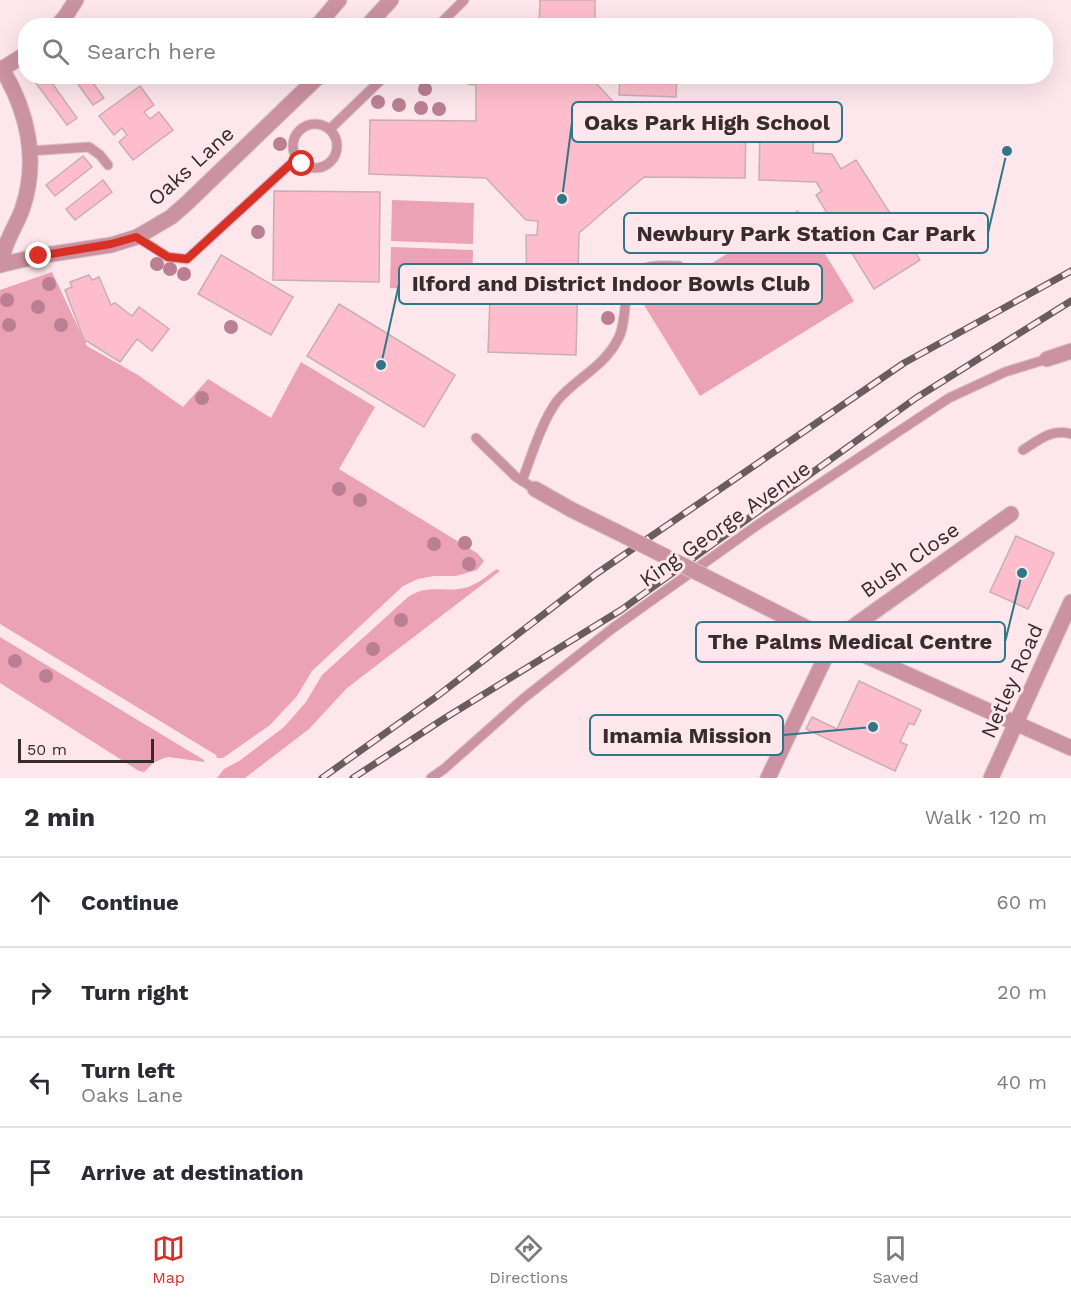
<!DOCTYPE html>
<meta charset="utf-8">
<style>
body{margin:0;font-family:"Work Sans",sans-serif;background:#f7f7f7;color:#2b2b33}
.scale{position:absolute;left:18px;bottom:15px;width:136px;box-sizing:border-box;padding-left:6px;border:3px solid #362c2e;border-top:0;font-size:16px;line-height:21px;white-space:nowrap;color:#362c2e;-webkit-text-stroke:4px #fde7ec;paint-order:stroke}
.stop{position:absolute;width:18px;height:18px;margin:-14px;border:4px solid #d93025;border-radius:50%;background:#fff}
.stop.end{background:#d93025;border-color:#fff;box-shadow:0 2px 6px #0008}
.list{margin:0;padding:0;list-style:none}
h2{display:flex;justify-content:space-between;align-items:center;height:78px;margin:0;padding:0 24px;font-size:26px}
h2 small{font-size:20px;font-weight:400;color:#7c7c81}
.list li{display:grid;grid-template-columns:39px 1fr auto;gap:18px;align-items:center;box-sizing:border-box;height:90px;padding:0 24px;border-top:2px solid #e1e1e2}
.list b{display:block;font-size:22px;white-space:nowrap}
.list p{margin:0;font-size:20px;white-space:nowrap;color:#7c7c81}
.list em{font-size:20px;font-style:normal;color:#7c7c81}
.icon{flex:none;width:33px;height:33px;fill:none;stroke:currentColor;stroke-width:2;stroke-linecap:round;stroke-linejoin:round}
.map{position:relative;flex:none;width:1071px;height:778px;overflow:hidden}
.search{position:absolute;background:#fff;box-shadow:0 6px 24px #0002;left:18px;right:18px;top:18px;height:66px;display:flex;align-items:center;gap:15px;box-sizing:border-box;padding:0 21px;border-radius:24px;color:#7c7c81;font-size:22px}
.sheet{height:438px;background:#fff}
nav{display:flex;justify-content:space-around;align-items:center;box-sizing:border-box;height:84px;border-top:2px solid #e1e1e2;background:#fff;font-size:16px;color:#7c7c81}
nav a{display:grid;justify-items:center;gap:3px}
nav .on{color:#d93025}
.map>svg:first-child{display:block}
.green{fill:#eca2b5}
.building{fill:#febdcd;stroke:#c8aeb4;stroke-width:1.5}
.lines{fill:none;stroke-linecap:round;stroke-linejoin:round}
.service-casing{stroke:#d9c5ca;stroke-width:11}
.minor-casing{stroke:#d9c5ca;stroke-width:17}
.service{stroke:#cb92a1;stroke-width:9}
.minor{stroke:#cb92a1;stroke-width:15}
.rail-casing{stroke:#695c5e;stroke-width:7}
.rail{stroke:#fde7ec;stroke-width:4.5;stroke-dasharray:14;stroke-linecap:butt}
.minor-bridge-casing{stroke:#d9c5ca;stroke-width:17;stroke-linecap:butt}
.minor-bridge{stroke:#cb92a1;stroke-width:15}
.tree{fill:#ba7f93}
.route{stroke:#d93025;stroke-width:8}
.labels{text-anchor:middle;stroke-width:6;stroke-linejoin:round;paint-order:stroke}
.street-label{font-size:21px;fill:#362c2e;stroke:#fde7ec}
.leader{fill:none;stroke:#317684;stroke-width:2}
.callout-dot{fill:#317684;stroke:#fde7ec;stroke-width:2}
.callout{fill:#fde7ec;stroke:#317684;stroke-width:2}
.callout-label{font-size:22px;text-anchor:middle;font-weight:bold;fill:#362c2e}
</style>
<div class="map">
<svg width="1071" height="778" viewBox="0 0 1071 778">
<rect width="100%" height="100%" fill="#fde7ec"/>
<!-- green -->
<g class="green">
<polygon points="392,200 474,203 473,244 391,241"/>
<polygon points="798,210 854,301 700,396 644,305"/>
<polygon points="391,247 473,250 472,291 390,288"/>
<polygon points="52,272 87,346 138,375 183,407 208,379 271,418 301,362 375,407 339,469 477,553 484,561 477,570 456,576 434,576 418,579 403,586 312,671 297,696 270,725 223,758 217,758 216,755 0,624 0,290"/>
<path d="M 497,569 L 500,571 L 347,688 L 309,729 L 245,778 L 217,778 L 224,769 L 239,761 L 284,727 L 306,702 L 322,675 L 408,597 C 429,583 447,594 468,587 C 479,583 488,575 497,569 Z"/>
<polygon points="0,637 204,760 204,762 169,757 164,758 153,763 144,772 139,771 0,683"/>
</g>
<!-- building -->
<g class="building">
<polygon points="540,0 595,0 595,26 539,26"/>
<polygon points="43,76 47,76 77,118 67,125 35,82"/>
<polygon points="72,76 88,76 104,98 93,105"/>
<polygon points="468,76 593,76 593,80 636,126 746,128 745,178 644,177 579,233 576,355 488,352 490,298 527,300 526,235 537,235 538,221 526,220 486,178 369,174 370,120 476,121 476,85 468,84"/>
<polygon points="620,76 677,76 676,97 619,95"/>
<polygon points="140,86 154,105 144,112 150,119 159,112 173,130 133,160 119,142 127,135 122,128 114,135 99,116"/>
<polygon points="760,127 804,129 804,133 814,133 813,153 832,154 841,169 856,160 920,260 874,289 816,195 822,191 816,182 759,180"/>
<polygon points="83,156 92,167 55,196 46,185"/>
<polygon points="103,180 112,192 75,220 66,209"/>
<polygon points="274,191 380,192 379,282 273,280"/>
<polygon points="221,255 293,297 271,335 198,294"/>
<polygon points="89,275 92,280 99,277 111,305 115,303 132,316 139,307 169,329 152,351 137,339 120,362 87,341 85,342 65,290 72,287 70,282"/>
<polygon points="339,304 455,375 424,427 307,356"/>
<polygon points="1016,536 1054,553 1028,609 990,592"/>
<polygon points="859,681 921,710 914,725 909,723 900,742 907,745 895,771 806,729 812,717 837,729"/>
</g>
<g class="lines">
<!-- service casing -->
<g class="service-casing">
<g id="service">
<polyline points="438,26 464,0"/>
<circle cx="315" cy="146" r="22"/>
<polyline points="330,129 385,76"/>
<polyline points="30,151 89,147 100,155 108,165"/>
<polyline points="137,237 168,257 187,259 296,159"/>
<polyline points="476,438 516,477 535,489"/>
<path d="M 1023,450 C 1039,440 1052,428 1071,434"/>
<path d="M 522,481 C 531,457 542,421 557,401 C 575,379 605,366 618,339 C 628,322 622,285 635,274 C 646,263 664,266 679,266"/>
<polyline points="431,778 444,769 524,698 613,628 756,526 949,398 1005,372 1047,359"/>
</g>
</g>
<!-- minor casing -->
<g class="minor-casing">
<g id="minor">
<polyline points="57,26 65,17 76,0"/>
<polyline points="317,26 339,0"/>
<polyline points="367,26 391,0"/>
<polyline points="0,70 26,54"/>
<polyline points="0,265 39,256 111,245 137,237 171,217 187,203 319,76"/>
<path d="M 1,265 C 3,245 15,228 22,210 C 39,161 28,112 2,69"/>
<polyline points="1047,359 1071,351"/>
<polyline points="535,489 572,510 617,532"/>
<polyline points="720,584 833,641 1071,748"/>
<polyline points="768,778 833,641 1011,514"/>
<polyline points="991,778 1071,602"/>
</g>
</g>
<!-- service -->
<use href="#service" class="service"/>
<!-- minor -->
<use href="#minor" class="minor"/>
<!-- rail casing -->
<g class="rail-casing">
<g id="rail">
<polyline points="322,778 436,697 596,574 904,363 1071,271"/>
<polyline points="353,778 445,718 621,610 916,398 1071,301"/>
</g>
</g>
<!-- rail -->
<use href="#rail" class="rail"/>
<!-- minor-bridge casing -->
<g class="minor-bridge-casing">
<polyline id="minor-bridge" points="617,532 720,584"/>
</g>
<!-- minor-bridge -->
<use href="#minor-bridge" class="minor-bridge"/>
</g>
<!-- trees -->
<g class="tree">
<circle cx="425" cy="89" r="7"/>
<circle cx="378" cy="102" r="7"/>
<circle cx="399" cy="105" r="7"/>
<circle cx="421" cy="108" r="7"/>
<circle cx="439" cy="109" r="7"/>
<circle cx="280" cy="144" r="7"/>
<circle cx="258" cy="232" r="7"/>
<circle cx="157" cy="264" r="7"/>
<circle cx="170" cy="269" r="7"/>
<circle cx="184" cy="274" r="7"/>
<circle cx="49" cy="284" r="7"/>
<circle cx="7" cy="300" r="7"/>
<circle cx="38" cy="307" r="7"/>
<circle cx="608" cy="318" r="7"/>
<circle cx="9" cy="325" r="7"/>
<circle cx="61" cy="325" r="7"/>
<circle cx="231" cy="327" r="7"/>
<circle cx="202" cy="398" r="7"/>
<circle cx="339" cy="489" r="7"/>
<circle cx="360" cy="500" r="7"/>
<circle cx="465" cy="543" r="7"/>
<circle cx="434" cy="544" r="7"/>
<circle cx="469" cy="564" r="7"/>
<circle cx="401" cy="620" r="7"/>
<circle cx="373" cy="649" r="7"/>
<circle cx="15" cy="661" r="7"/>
<circle cx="46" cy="676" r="7"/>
</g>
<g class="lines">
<!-- route -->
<polyline class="route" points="39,256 111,244 136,237 168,257 187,259 296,159 302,164"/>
</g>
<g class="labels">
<!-- street labels -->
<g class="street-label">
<text transform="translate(191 166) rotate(-42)" y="7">Oaks Lane</text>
<text transform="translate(725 524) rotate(-35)" y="7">King George Avenue</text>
<text transform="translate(910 560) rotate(-35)" y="7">Bush Close</text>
<text transform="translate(1012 681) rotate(-66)" y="7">Netley Road</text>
</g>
</g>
<!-- callouts -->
<path class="leader" d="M562 199L572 122M1007 151L988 233M381 365L399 284M1022 573L1005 642M873 727L783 735"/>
<g class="callout-dot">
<circle cx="562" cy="199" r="6"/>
<circle cx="1007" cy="151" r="6"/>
<circle cx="381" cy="365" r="6"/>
<circle cx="1022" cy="573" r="6"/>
<circle cx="873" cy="727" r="6"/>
</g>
<g class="callout">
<rect x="572" y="102" width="270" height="40" rx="6"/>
<rect x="624" y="213" width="364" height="40" rx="6"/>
<rect x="399" y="264" width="423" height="40" rx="6"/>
<rect x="696" y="622" width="309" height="40" rx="6"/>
<rect x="590" y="715" width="193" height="40" rx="6"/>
</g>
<g class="callout-label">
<text x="707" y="130">Oaks Park High School</text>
<text x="806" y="241">Newbury Park Station Car Park</text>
<text x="611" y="291">Ilford and District Indoor Bowls Club</text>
<text x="850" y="649">The Palms Medical Centre</text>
<text x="687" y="743">Imamia Mission</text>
</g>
</svg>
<div class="scale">50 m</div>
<div class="stop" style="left:302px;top:164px"></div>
<div class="stop end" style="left:39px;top:256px"></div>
<div class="search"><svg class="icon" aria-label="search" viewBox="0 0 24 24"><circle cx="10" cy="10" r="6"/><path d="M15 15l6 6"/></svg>Search here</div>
</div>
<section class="sheet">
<h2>2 min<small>Walk · 120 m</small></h2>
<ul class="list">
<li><svg class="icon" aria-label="ahead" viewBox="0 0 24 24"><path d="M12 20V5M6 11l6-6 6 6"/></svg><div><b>Continue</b></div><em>60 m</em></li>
<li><svg class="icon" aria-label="right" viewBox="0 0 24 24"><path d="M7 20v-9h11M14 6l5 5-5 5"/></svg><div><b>Turn right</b></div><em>20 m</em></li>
<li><svg class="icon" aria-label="left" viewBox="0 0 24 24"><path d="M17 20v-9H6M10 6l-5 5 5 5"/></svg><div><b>Turn left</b><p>Oaks Lane</p></div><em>40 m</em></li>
<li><svg class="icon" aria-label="arrive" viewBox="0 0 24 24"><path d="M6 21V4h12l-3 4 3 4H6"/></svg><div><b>Arrive at destination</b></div></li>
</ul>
</section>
<nav>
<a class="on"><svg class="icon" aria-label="map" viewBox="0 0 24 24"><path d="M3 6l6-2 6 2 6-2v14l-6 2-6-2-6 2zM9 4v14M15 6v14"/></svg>Map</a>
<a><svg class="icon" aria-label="directions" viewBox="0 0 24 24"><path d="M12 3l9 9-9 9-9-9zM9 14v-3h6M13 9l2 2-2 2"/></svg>Directions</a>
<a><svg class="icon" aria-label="saved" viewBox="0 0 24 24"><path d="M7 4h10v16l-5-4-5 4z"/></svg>Saved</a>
</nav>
